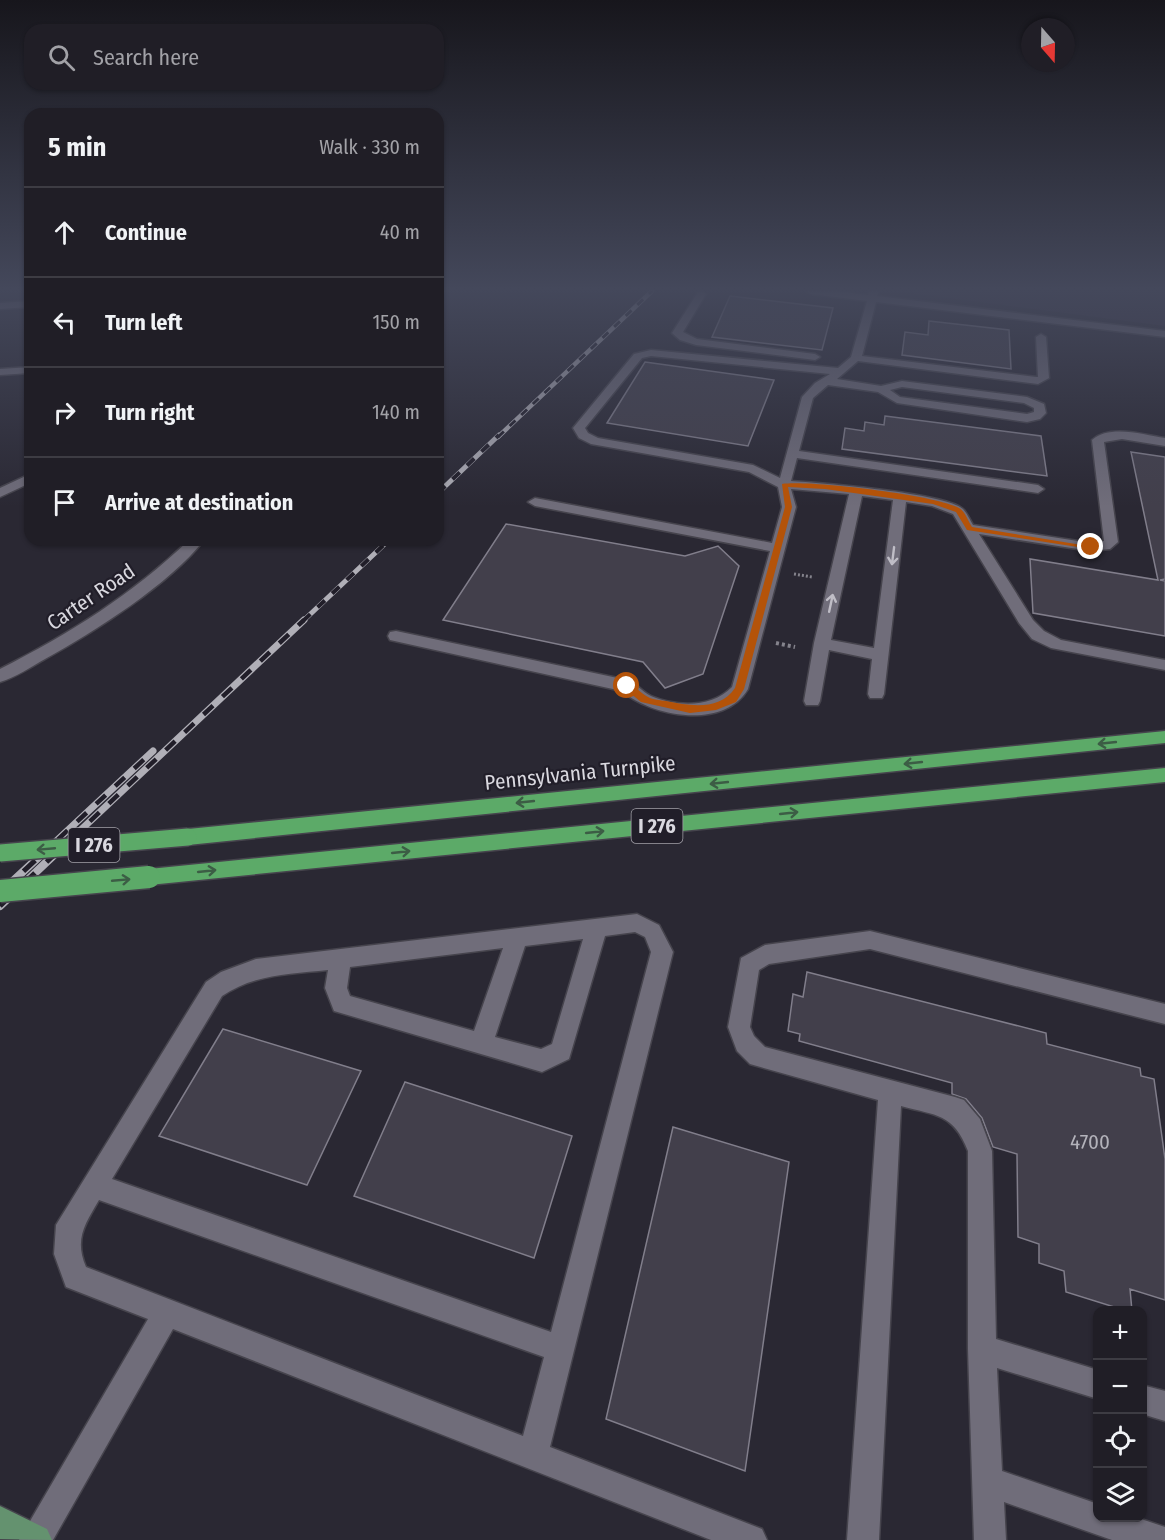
<!DOCTYPE html>
<meta charset="utf-8">
<style>
body{margin:0;font-family:"Fira Sans Condensed",sans-serif;background:#28272e;color:#f1f3f6}
.controls{position:absolute;right:18px;bottom:18px;display:grid;overflow:hidden;border-radius:12px;box-shadow:0 2px 4px #0004}
.controls button{width:54px;height:54px;display:grid;place-items:center;padding:0;border:0;border-bottom:2px solid #3d3c43;background:#201e26;color:#f1f3f6;font:30px sans-serif}
.compass{position:absolute;left:1021px;top:18px;width:54px;height:54px;border-radius:50%;background:#201e26;box-shadow:0 2px 4px #0004;rotate:160deg}
.stop{position:absolute;width:18px;height:18px;margin:-14px;border:4px solid #b45309;border-radius:50%;background:#fff}
.stop.end{background:#b45309;border-color:#fff;box-shadow:0 2px 6px #0008}
.list{margin:0;padding:0;list-style:none}
h2{display:flex;justify-content:space-between;align-items:center;height:78px;margin:0;padding:0 24px;font-size:26px}
h2 small{font-size:20px;font-weight:400;color:#a2a2a7}
.list li{display:grid;grid-template-columns:39px 1fr auto;gap:18px;align-items:center;box-sizing:border-box;height:90px;padding:0 24px;border-top:2px solid #3d3c43}
.list b{display:block;font-size:22px;white-space:nowrap}
.list em{font-size:20px;font-style:normal;color:#a2a2a7}
.icon{flex:none;width:33px;height:33px;fill:none;stroke:currentColor;stroke-width:2;stroke-linecap:round;stroke-linejoin:round}
.map{position:relative;flex:none;width:1165px;height:1540px;overflow:hidden}
.search{position:absolute;background:#201e26;box-shadow:0 2px 4px #0004;left:24px;top:24px;width:420px;height:66px;display:flex;align-items:center;gap:15px;box-sizing:border-box;padding:0 21px;border-radius:18px;color:#a2a2a7;font-size:22px}
.panel{position:absolute;background:#201e26;box-shadow:0 2px 4px #0004;left:24px;top:108px;width:420px;height:438px;border-radius:18px}
.map>svg:first-child{display:block}
.built{fill:#342f40}
.building{fill:#423f4b;stroke:#817e8b;stroke-width:1.5}
.lines{fill:none;stroke-linecap:round;stroke-linejoin:round}
.minor-casing{stroke:#46444d;stroke-width:3}
.major-casing{stroke:#46444d;stroke-width:3}
.highway-casing{stroke:#46444d;stroke-width:3}
.path-far1{stroke:#84838c;stroke-width:3;stroke-dasharray:2 2;stroke-linecap:butt}
.path{stroke:#84838c;stroke-width:4;stroke-dasharray:3 3;stroke-linecap:butt}
.minor{fill:#706d7a;fill-rule:evenodd}
.major{fill:#64926f;fill-rule:evenodd}
.highway{fill:#5caa68;fill-rule:evenodd}
.rail-far3-casing{stroke:#b0afb7;stroke-width:4.5}
.rail-far2-casing{stroke:#b0afb7;stroke-width:5}
.rail-far1-casing{stroke:#b0afb7;stroke-width:7}
.rail-casing{stroke:#b0afb7;stroke-width:8}
.rail-far3{stroke:#211e29;stroke-width:3;stroke-dasharray:8;stroke-linecap:butt}
.rail-far2{stroke:#211e29;stroke-width:4;stroke-dasharray:10;stroke-linecap:butt}
.rail-far1{stroke:#211e29;stroke-width:4.5;stroke-dasharray:13;stroke-linecap:butt}
.rail{stroke:#211e29;stroke-width:5;stroke-dasharray:16;stroke-linecap:butt}
.highway-bridge-far1-casing{stroke:#46444d;stroke-width:20;stroke-linecap:butt}
.highway-bridge-casing{stroke:#46444d;stroke-width:25;stroke-linecap:butt}
.highway-bridge-far1{stroke:#5caa68;stroke-width:17}
.highway-bridge{stroke:#5caa68;stroke-width:22}
.oneway{stroke:#bfbdc6}
.oneway2{stroke:#3c5d45}
.route{fill:#b45309}
.labels{text-anchor:middle;stroke-width:4.5;stroke-linejoin:round;paint-order:stroke}
.shield{fill:#211e29;stroke:#a2a0a8;stroke-width:1.5}
.shield-label{font-size:20px;font-weight:bold;fill:#d9d8df}
.street-label{font-size:21px;fill:#d9d8df;stroke:#211e29}
.near-number-label{font-size:21px;fill:#b3b2ba}
</style>
<div class="map">
<svg width="1165" height="1540" viewBox="0 0 1165 1540">
<rect width="100%" height="100%" fill="#2a2833"/>
<!-- built -->
<polygon class="built" points="893,291 1165,291 1165,326"/>
<!-- building -->
<g class="building">
<polygon points="730,296 833,308 822,350 712,337"/>
<polygon points="929,321 1009,330 1011,369 902,355 905,332 928,335"/>
<polygon points="645,362 774,380 748,446 607,423"/>
<polygon points="885,416 1041,436 1047,476 842,449 845,428 864,431 865,422 884,425"/>
<polygon points="1131,452 1165,457 1165,579 1160,580 1165,581 1165,636 1033,613 1030,559 1158,580"/>
<polygon points="506,524 685,556 718,546 739,566 703,674 665,688 643,662 443,620"/>
<polygon points="807,972 1046,1033 1047,1044 1140,1068 1141,1076 1154,1079 1165,1159 1165,1300 1130,1289 1132,1311 1127,1311 1066,1292 1064,1271 1039,1263 1039,1244 1018,1237 1017,1154 993,1147 982,1118 966,1099 952,1094 952,1083 799,1041 800,1034 788,1031 793,994 803,997"/>
<polygon points="223,1029 361,1071 307,1185 159,1136"/>
<polygon points="405,1082 572,1136 534,1258 354,1196"/>
<polygon points="673,1127 789,1162 745,1471 606,1419"/>
</g>
<g class="lines">
<!-- minor casing -->
<g class="minor-casing">
<g id="minor">
<polygon points="438,291 446,291 438,297"/>
<polygon points="701,291 706,294 683,332 697,339 815,354 820,357 815,360 696,345 680,340 672,333 698,292"/>
<path d="M 806,291 L 835,291 L 868,295 L 869,291 L 879,291 L 877,296 L 1165,331 L 1165,337 L 876,302 L 862,356 L 1036,377 L 1038,377 L 1036,337 L 1041,334 L 1046,337 L 1049,378 L 1038,384 L 858,361 L 837,379 L 881,386 L 902,381 L 1027,397 L 1044,404 L 1046,413 L 1040,419 L 1027,422 L 897,403 L 878,392 L 828,385 L 813,398 L 799,451 L 1038,485 L 1044,489 L 1038,493 L 797,458 L 791,481 C 820,483 946,493 963,509 C 967,513 970,520 973,525 L 1091,543 L 1104,541 L 1092,440 C 1110,424 1144,435 1165,438 L 1165,446 L 1122,439 L 1104,442 L 1118,542 L 1110,549 L 1091,551 L 979,534 L 1033,620 L 1044,631 L 1061,640 L 1165,660 L 1165,670 L 1051,648 L 1032,639 L 1019,623 L 953,514 L 932,506 L 906,502 L 884,694 L 882,698 L 870,698 L 868,694 L 872,659 L 829,650 L 820,701 L 818,705 L 806,705 L 804,701 L 814,643 L 849,494 L 791,489 L 796,507 L 748,689 C 724,730 652,717 622,691 L 390,640 L 388,636 L 390,632 L 396,631 L 627,680 C 637,683 642,692 651,696 C 677,707 712,708 732,687 L 770,551 L 535,506 L 528,502 L 535,498 L 772,543 L 782,507 L 778,487 L 749,472 L 591,444 L 579,438 L 573,428 L 634,354 L 651,350 L 838,368 L 851,357 L 867,301 L 811,294 ZM 651,356 L 830,374 L 815,383 L 802,397 L 780,478 L 753,465 L 598,438 L 588,433 L 585,428 L 642,358 ZM 902,387 L 1024,403 L 1034,408 L 1034,412 L 1027,414 L 900,397 L 890,390 ZM 862,496 L 893,500 L 874,648 L 831,640 Z"/>
<polygon points="30,301 30,307 0,309 0,303"/>
<polygon points="30,367 30,373 0,375 0,369"/>
<polygon points="30,474 30,483 0,497 0,488"/>
<path d="M 189,540 L 204,540 C 170,584 94,632 45,659 C 31,667 16,677 0,682 L 0,669 C 69,634 133,594 189,540 Z"/>
<path d="M 637,914 L 659,925 L 673,952 L 550,1447 L 762,1529 L 767,1540 L 711,1540 L 173,1329 L 53,1540 L 19,1540 L 148,1319 L 66,1287 L 54,1254 L 56,1225 L 206,982 L 221,972 L 256,959 ZM 635,932 L 645,937 L 651,952 L 551,1332 L 112,1179 L 222,996 C 254,974 291,974 328,970 L 325,988 L 334,1011 L 542,1072 L 569,1059 L 605,936 ZM 583,939 L 552,1044 L 541,1049 L 495,1037 L 525,946 ZM 503,948 L 474,1031 L 350,996 L 347,988 L 350,967 ZM 99,1200 L 544,1357 L 523,1436 L 86,1267 C 74,1239 85,1224 99,1200 Z"/>
<path d="M 870,931 L 1165,1004 L 1165,1024 L 870,949 L 769,964 L 759,970 L 750,1027 L 754,1036 L 765,1047 L 955,1097 L 964,1100 L 980,1119 L 992,1151 L 996,1339 L 1098,1370 L 1098,1399 L 997,1368 L 1002,1471 L 1098,1504 L 1098,1518 L 1138,1518 L 1165,1527 L 1165,1540 L 1112,1540 L 1004,1502 L 1006,1540 L 974,1540 L 968,1349 L 968,1151 C 953,1113 937,1116 901,1106 L 879,1540 L 847,1540 L 878,1100 L 750,1064 L 737,1051 L 728,1027 L 741,958 L 765,945 Z"/>
<polygon points="1142,1385 1165,1391 1165,1421 1142,1414"/>
</g>
</g>
<!-- major casing -->
<g class="major-casing">
<polygon id="major" points="0,1506 47,1529 52,1540 0,1539"/>
</g>
<!-- highway casing -->
<g class="highway-casing">
<g id="highway">
<polygon points="1165,731 1165,743 188,845 181,842 178,837 181,832 188,829"/>
<polygon points="1165,768 1165,782 149,885 142,883 139,877 142,871 149,869"/>
</g>
</g>
<!-- path-far1 -->
<polyline class="path-far1" points="794,574 812,577"/>
<!-- path -->
<polyline class="path" points="776,643 795,647"/>
<!-- minor -->
<use href="#minor" class="minor"/>
<!-- major -->
<use href="#major" class="major"/>
<!-- highway -->
<use href="#highway" class="highway"/>
<!-- rail-far3 casing -->
<g class="rail-far3-casing">
<polyline id="rail-far3" points="498,437 652,291"/>
</g>
<!-- rail-far2 casing -->
<g class="rail-far2-casing">
<g id="rail-far2">
<polyline points="438,493 499,435"/>
<polyline points="303,621 389,540"/>
</g>
</g>
<!-- rail-far1 casing -->
<g class="rail-far1-casing">
<g id="rail-far1">
<polyline points="39,857 153,751"/>
<polyline points="52,857 304,620"/>
</g>
</g>
<!-- rail casing -->
<g class="rail-casing">
<g id="rail">
<polyline points="0,893 41,855"/>
<polyline points="0,906 54,855"/>
</g>
</g>
<!-- rail-far3 -->
<use href="#rail-far3" class="rail-far3"/>
<!-- rail-far2 -->
<use href="#rail-far2" class="rail-far2"/>
<!-- rail-far1 -->
<use href="#rail-far1" class="rail-far1"/>
<!-- rail -->
<use href="#rail" class="rail"/>
<!-- highway-bridge-far1 casing -->
<g class="highway-bridge-far1-casing">
<polyline id="highway-bridge-far1" points="0,853 188,837"/>
</g>
<!-- highway-bridge casing -->
<g class="highway-bridge-casing">
<polyline id="highway-bridge" points="0,891 149,877"/>
</g>
<!-- highway-bridge-far1 -->
<use href="#highway-bridge-far1" class="highway-bridge-far1"/>
<!-- highway-bridge -->
<use href="#highway-bridge" class="highway-bridge"/>
</g>
<!-- one-way arrows -->
<defs><path id="oneway-shaft" d="M-6 0H5M1.5-3L5.5 0L1.5 3" fill="none" stroke-width="1.6" stroke-linecap="round" stroke-linejoin="round" transform="scale(1.5)"/></defs>
<g class="oneway">
<use href="#oneway-shaft" transform="translate(893 556) rotate(97)"/>
<use href="#oneway-shaft" transform="translate(831 603) rotate(-78)"/>
</g>
<g class="oneway2">
<use href="#oneway-shaft" transform="translate(1107 743) rotate(174)"/>
<use href="#oneway-shaft" transform="translate(913 763) rotate(174)"/>
<use href="#oneway-shaft" transform="translate(719 783) rotate(174)"/>
<use href="#oneway-shaft" transform="translate(525 802) rotate(174)"/>
<use href="#oneway-shaft" transform="translate(789 813) rotate(-6)"/>
<use href="#oneway-shaft" transform="translate(595 832) rotate(-6)"/>
<use href="#oneway-shaft" transform="translate(46 849) rotate(175)"/>
<use href="#oneway-shaft" transform="translate(401 852) rotate(-6)"/>
<use href="#oneway-shaft" transform="translate(207 871) rotate(-6)"/>
<use href="#oneway-shaft" transform="translate(121 880) rotate(-5)"/>
</g>
<!-- sky -->
<linearGradient id="sky" x2="0" y2="1"><stop stop-color="#17161c"/><stop offset="0.57" stop-color="#44485b"/><stop offset="1" stop-color="#44485b" stop-opacity="0"/></linearGradient>
<rect width="1165" height="507" fill="url(#sky)"/>
<!-- route -->
<path class="route" d="M 782,484 C 810,480 934,495 959,508 C 965,511 968,521 972,527 L 1094,547 L 1091,549 L 967,530 L 956,512 L 933,504 L 825,489 L 788,487 L 792,507 L 744,689 L 736,702 L 716,710 L 690,713 L 641,702 L 624,688 L 624,684 C 634,682 639,693 648,697 C 653,700 660,700 666,701 C 690,706 720,711 735,688 L 785,507 Z"/>
<g class="labels">
<!-- shield labels -->
<g class="shield">
<rect x="631.5" y="809" width="51" height="34" rx="4.5"/>
<rect x="68.5" y="828" width="51" height="34" rx="4.5"/>
</g>
<g class="shield-label">
<text x="657" y="833">I 276</text>
<text x="94" y="852">I 276</text>
</g>
<!-- street labels -->
<g class="street-label">
<text transform="translate(91 597) rotate(-34)" y="7">Carter Road</text>
<text transform="translate(580 773) rotate(-6)" y="7">Pennsylvania Turnpike</text>
</g>
<!-- near-number labels -->
<g class="near-number-label">
<text x="1090" y="1149">4700</text>
</g>
</g>
</svg>
<div class="controls">
<button>+</button>
<button>−</button>
<button><svg class="icon" aria-label="locate" viewBox="0 0 24 24"><circle cx="12" cy="12" r="6"/><path d="M12 2v4M12 18v4M2 12h4M18 12h4"/></svg></button>
<button><svg class="icon" aria-label="layers" viewBox="0 0 24 24"><path d="M12 4l9 5-9 5-9-5zM3 14l9 5 9-5"/></svg></button>
</div>
<svg class="compass" viewBox="-18 -18 36 36"><path d="M0-13l5 13h-10z" fill="#e53935"/><path d="M0 13l5-13h-10z" fill="#a2a2a7"/></svg>
<div class="stop" style="left:627px;top:686px"></div>
<div class="stop end" style="left:1091px;top:547px"></div>
<div class="search"><svg class="icon" aria-label="search" viewBox="0 0 24 24"><circle cx="10" cy="10" r="6"/><path d="M15 15l6 6"/></svg>Search here</div>
<section class="panel">
<h2>5 min<small>Walk · 330 m</small></h2>
<ul class="list">
<li><svg class="icon" aria-label="ahead" viewBox="0 0 24 24"><path d="M12 20V5M6 11l6-6 6 6"/></svg><div><b>Continue</b></div><em>40 m</em></li>
<li><svg class="icon" aria-label="left" viewBox="0 0 24 24"><path d="M17 20v-9H6M10 6l-5 5 5 5"/></svg><div><b>Turn left</b></div><em>150 m</em></li>
<li><svg class="icon" aria-label="right" viewBox="0 0 24 24"><path d="M7 20v-9h11M14 6l5 5-5 5"/></svg><div><b>Turn right</b></div><em>140 m</em></li>
<li><svg class="icon" aria-label="arrive" viewBox="0 0 24 24"><path d="M6 21V4h12l-3 4 3 4H6"/></svg><div><b>Arrive at destination</b></div></li>
</ul>
</section>
</div>
